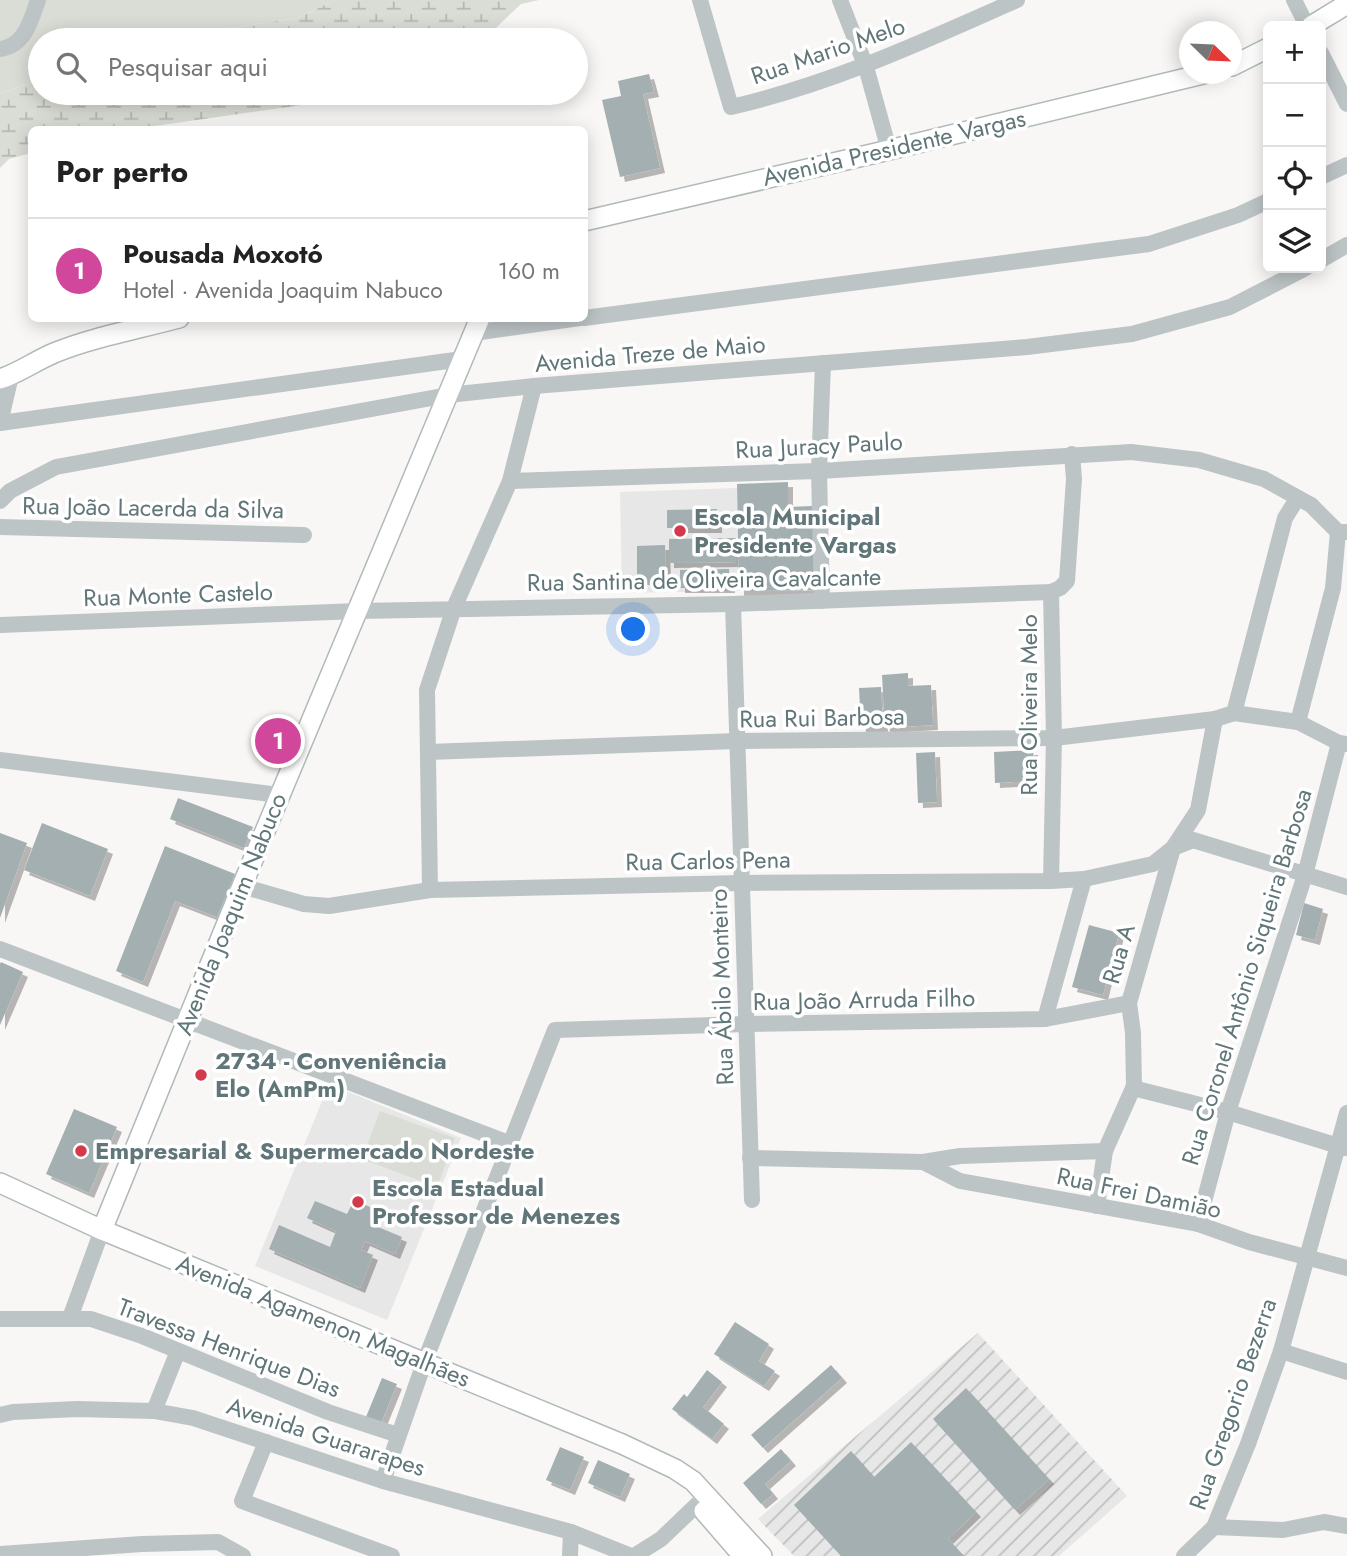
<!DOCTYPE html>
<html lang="pt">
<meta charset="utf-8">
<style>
body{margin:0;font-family:Jost,sans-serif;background:#f6f6f6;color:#222}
.controls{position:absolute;right:21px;top:21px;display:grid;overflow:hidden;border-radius:10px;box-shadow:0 4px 18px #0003}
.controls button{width:63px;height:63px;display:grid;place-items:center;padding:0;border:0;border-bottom:2px solid #e0e0e0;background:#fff;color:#222;font:35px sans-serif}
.compass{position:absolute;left:1179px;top:21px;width:63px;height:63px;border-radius:50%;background:#fff;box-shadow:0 4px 18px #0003;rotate:113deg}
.you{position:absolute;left:634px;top:630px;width:24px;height:24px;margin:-18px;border:5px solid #fff;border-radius:50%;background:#1a73e8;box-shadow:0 0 0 10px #1a73e833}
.badge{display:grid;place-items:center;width:46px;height:46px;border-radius:50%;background:#0b8043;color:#fff;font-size:23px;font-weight:700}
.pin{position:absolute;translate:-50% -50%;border:4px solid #fff;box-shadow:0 2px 7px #0006}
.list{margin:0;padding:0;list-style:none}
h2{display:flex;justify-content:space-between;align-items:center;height:91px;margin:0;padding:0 28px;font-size:30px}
h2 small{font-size:23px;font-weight:400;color:#767676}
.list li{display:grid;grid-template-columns:46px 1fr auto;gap:21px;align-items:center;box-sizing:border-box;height:105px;padding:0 28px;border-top:2px solid #e0e0e0}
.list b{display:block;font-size:26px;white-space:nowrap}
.list p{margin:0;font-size:23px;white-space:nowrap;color:#767676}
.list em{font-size:23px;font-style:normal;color:#767676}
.icon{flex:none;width:38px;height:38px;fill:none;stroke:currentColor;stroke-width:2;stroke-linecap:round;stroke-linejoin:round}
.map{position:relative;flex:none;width:1347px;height:1556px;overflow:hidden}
.search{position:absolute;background:#fff;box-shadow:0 4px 18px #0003;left:28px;top:28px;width:560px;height:77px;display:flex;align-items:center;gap:18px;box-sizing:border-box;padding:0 24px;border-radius:38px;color:#767676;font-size:26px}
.panel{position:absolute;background:#fff;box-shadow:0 4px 18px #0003;left:28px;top:126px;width:560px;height:196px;border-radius:10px}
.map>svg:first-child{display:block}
.built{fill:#e6e7e6}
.industrial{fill:url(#industrial-furrows)}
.green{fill:#daddd5}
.wetland{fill:url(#wetland-marsh)}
.building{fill:#a3afb0;filter:url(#shadow)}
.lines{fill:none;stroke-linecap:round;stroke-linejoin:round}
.major-casing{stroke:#b1b9ba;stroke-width:22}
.minor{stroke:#bdc4c5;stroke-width:16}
.major{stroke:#fff;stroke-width:19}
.poi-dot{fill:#d33b4c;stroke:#fff;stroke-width:2.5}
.labels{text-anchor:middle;stroke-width:7;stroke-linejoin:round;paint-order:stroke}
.street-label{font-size:24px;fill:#617678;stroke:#fff}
.poi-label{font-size:24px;font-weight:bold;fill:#617678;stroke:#fff;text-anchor:start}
</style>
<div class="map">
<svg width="1347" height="1556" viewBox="0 0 1347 1556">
<defs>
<pattern id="industrial-furrows" width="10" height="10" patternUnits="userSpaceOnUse" patternTransform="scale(1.75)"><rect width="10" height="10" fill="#e6e7e6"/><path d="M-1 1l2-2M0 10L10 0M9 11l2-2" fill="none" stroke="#bec0bf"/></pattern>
<pattern id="wetland-marsh" width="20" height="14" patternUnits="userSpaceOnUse" patternTransform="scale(1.75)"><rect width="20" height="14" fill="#daddd5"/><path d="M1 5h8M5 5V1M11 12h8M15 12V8" fill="none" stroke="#b4b8b2"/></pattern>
<filter id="shadow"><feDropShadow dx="5" dy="5" stdDeviation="0" flood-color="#0004"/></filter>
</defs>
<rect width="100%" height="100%" fill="#f8f7f6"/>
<!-- built -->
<g class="built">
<polygon points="737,488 739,591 622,593 620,492"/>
<polygon points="329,1084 461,1138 387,1320 255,1266"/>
</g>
<!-- industrial -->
<polygon class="industrial" points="978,1333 1127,1496 1059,1556 794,1556 758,1519"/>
<!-- green -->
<g class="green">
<polygon points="0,0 335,0 298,18 189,34 169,40 40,40 40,79 0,94"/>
<polygon points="380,1111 455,1138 437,1187 362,1159"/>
</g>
<!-- wetland -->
<g class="wetland">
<polygon points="335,0 539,0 521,4 483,40 169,40 189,34 298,18"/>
<polygon points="40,79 40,93 386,93 134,129 32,130 31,153 9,159 0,168 0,94"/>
</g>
<!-- building -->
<g class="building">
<polygon points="649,74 654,92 643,94 660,168 620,177 602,100 621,96 618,81"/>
<polygon points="788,482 788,507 812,506 817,590 739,591 737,484"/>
<polygon points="717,509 717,528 667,528 667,510"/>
<polygon points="736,538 736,562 669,563 669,539"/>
<polygon points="665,545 666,580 637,580 637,546"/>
<polygon points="729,569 730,588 680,588 680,570"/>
<polygon points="908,673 908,686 931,685 933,725 885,728 882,675"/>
<polygon points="881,687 883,727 861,728 859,688"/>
<polygon points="272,727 291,730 283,754 268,752"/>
<polygon points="1033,750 1035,781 995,783 994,752"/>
<polygon points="935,752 937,802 918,803 916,753"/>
<polygon points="178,798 253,827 244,848 170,819"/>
<polygon points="42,823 108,849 90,896 24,870"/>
<polygon points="0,833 27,843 0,918"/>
<polygon points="165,846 235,874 217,917 175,901 143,982 116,971"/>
<polygon points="1304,903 1323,909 1315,940 1296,935"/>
<polygon points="1089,925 1119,933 1103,995 1072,987"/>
<polygon points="1,962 23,972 0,1025 0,964"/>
<polygon points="74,1109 117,1127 89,1193 46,1174"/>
<polygon points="354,1200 377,1210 371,1224 402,1237 395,1254 365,1241 361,1250 373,1255 360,1288 269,1249 279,1225 330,1247 336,1231 307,1218 315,1201 347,1214"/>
<polygon points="735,1322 769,1344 759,1361 775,1371 764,1386 714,1354"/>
<polygon points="831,1365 842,1378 763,1448 751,1435"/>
<polygon points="707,1370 722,1382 703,1407 724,1424 712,1439 672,1409 684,1394 687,1397"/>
<polygon points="382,1378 397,1384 381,1423 366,1417"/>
<polygon points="966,1388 1049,1479 1015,1510 933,1419"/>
<polygon points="911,1442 976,1512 948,1539 964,1556 841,1556 794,1505 851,1451 874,1477"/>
<polygon points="560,1447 584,1457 570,1490 546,1480"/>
<polygon points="781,1449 791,1461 765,1484 773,1494 761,1504 743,1483"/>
<polygon points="598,1460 630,1474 620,1497 588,1483"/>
</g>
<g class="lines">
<!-- major casing -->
<g class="major-casing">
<g id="major">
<polyline points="1311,26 1347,4"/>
<polyline points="1232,66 1268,48"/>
<polyline points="584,221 889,150 1203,74"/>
<path d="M 0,379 C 19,373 35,361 54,353 C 93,337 138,329 179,318"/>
<polyline points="0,1183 102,1230 622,1444 675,1469 693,1481 762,1556"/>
<polyline points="102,1230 242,886 480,318"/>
<polyline points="704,1511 743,1556"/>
</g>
</g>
<!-- minor -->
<g class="minor">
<path d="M 700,0 L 731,107 C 832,84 922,42 1017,0"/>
<polyline points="840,0 866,67 889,150"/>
<polyline points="1294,0 1307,26"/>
<path d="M 0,49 C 25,46 31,20 38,0"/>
<polyline points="1321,53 1347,104"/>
<polyline points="1321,177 1347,165"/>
<polyline points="1321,260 1347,245"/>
<polyline points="584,318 1149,244 1238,215 1268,201"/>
<polyline points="473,333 580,318"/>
<polyline points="0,423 462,359"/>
<polyline points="0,423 11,376"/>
<polyline points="510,481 819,471 1131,452 1199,460 1264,479 1311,505 1338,532 1347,532"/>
<polyline points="0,501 10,491 56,467 448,395 534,386 1027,347 1132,334 1230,307 1306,268"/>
<polyline points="0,527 304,535"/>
<polyline points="822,601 819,471 823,363"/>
<polyline points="733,604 752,1200"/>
<polyline points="0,625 358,611 733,604 1051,592 1060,588 1067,581 1074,479 1072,454"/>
<polyline points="1234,713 1285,518 1297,499"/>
<polyline points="1298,722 1333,588 1338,532"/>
<polyline points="429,752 737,741 1054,738 1215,719 1234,713 1298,722 1339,743 1347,744"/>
<polyline points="0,760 279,795"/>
<polyline points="1051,881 1054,738 1051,592"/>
<polyline points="242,886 304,904 329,906 430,890 741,883 1051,881 1084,879 1153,864 1173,848 1193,840 1347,887"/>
<polyline points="430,890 427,690 454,608 510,481 534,386"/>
<polyline points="0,949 511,1144"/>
<polyline points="1045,1019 1084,879"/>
<polyline points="1133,1088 1228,1112 1345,1148"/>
<polyline points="750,1158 923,1162 960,1181 1198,1224 1249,1242 1347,1268"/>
<polyline points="923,1162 960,1156 1105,1151"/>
<polyline points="1097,1206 1105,1151 1134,1086 1133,1033 1129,1003 1173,848 1198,810 1215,719"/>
<polyline points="1198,1224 1228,1112 1305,875 1339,743"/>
<polyline points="70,1318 102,1230"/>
<polyline points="0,1319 91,1319 142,1336 328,1412 398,1435"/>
<polyline points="1281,1351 1347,1372"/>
<polyline points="154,1411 178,1351"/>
<polyline points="0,1415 13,1412 77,1409 154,1411 193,1418 383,1481 571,1532 631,1556"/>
<polyline points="266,1442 242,1501 392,1556"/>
<polyline points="383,1481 424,1363 555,1030 746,1024 1045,1019 1129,1003"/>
<polyline points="1214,1527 1283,1530 1324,1522 1347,1526"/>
<polyline points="0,1554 142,1544 218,1542 243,1556"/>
<polyline points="570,1556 571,1532"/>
<polyline points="634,1556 661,1539 707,1495"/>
<polyline points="1184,1556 1214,1527 1248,1444 1281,1351 1347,1113"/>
</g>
<!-- major -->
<use href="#major" class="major"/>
</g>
<!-- markers -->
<g class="poi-dot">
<circle cx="680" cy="531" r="7"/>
<circle cx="201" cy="1075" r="7"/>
<circle cx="81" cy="1151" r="7"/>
<circle cx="358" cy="1202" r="7"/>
</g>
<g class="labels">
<!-- street labels -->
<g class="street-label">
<text transform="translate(828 51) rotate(-19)" y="8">Rua Mario Melo</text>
<text transform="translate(894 148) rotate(-13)" y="8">Avenida Presidente Vargas</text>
<text transform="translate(650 354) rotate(-5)" y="8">Avenida Treze de Maio</text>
<text transform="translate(819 446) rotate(-3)" y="8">Rua Juracy Paulo</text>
<text transform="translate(153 508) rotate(1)" y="8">Rua João Lacerda da Silva</text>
<text transform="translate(704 580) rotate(-1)" y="8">Rua Santina de Oliveira Cavalcante</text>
<text transform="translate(178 595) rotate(-2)" y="8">Rua Monte Castelo</text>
<text transform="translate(1029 705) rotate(-90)" y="8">Rua Oliveira Melo</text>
<text transform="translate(822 718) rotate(-1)" y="8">Rua Rui Barbosa</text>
<text transform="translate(708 861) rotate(-1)" y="8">Rua Carlos Pena</text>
<text transform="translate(231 914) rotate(-68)" y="8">Avenida Joaquim Nabuco</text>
<text transform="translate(1119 954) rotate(-74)" y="8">Rua A</text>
<text transform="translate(1247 977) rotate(-73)" y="8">Rua Coronel Antônio Siqueira Barbosa</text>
<text transform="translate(722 987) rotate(-92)" y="8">Rua Ábilo Monteiro</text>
<text transform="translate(864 1000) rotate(-1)" y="8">Rua João Arruda Filho</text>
<text transform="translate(1139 1193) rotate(12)" y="8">Rua Frei Damião</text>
<text transform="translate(323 1321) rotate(22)" y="8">Avenida Agamenon Magalhães</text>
<text transform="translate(229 1348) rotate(21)" y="8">Travessa Henrique Dias</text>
<text transform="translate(1233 1404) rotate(-71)" y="8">Rua Gregorio Bezerra</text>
<text transform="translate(326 1437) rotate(18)" y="8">Avenida Guararapes</text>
</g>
<!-- poi labels -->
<g class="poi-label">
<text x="694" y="525">Escola Municipal<tspan x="694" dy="28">Presidente Vargas</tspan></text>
<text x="215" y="1069">2734 - Conveniência<tspan x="215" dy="28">Elo (AmPm)</tspan></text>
<text x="95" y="1159">Empresarial &amp; Supermercado Nordeste</text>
<text x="372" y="1196">Escola Estadual<tspan x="372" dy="28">Professor de Menezes</tspan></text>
</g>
</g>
</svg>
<div class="controls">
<button>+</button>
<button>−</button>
<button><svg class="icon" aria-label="locate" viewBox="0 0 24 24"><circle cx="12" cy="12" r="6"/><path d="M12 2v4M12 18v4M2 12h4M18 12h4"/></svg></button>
<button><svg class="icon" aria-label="layers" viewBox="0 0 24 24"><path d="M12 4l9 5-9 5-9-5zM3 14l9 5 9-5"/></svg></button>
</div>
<svg class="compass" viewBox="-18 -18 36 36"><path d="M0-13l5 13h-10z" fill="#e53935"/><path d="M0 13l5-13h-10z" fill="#767676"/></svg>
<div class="you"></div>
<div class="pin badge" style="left:278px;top:741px;background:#d1479c">1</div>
<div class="search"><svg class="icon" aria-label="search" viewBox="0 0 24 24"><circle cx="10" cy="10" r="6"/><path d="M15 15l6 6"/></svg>Pesquisar aqui</div>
<section class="panel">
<h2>Por perto<small></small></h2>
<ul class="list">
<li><span class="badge" style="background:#d1479c">1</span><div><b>Pousada Moxotó</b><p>Hotel · Avenida Joaquim Nabuco</p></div><em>160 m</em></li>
</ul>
</section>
</div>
